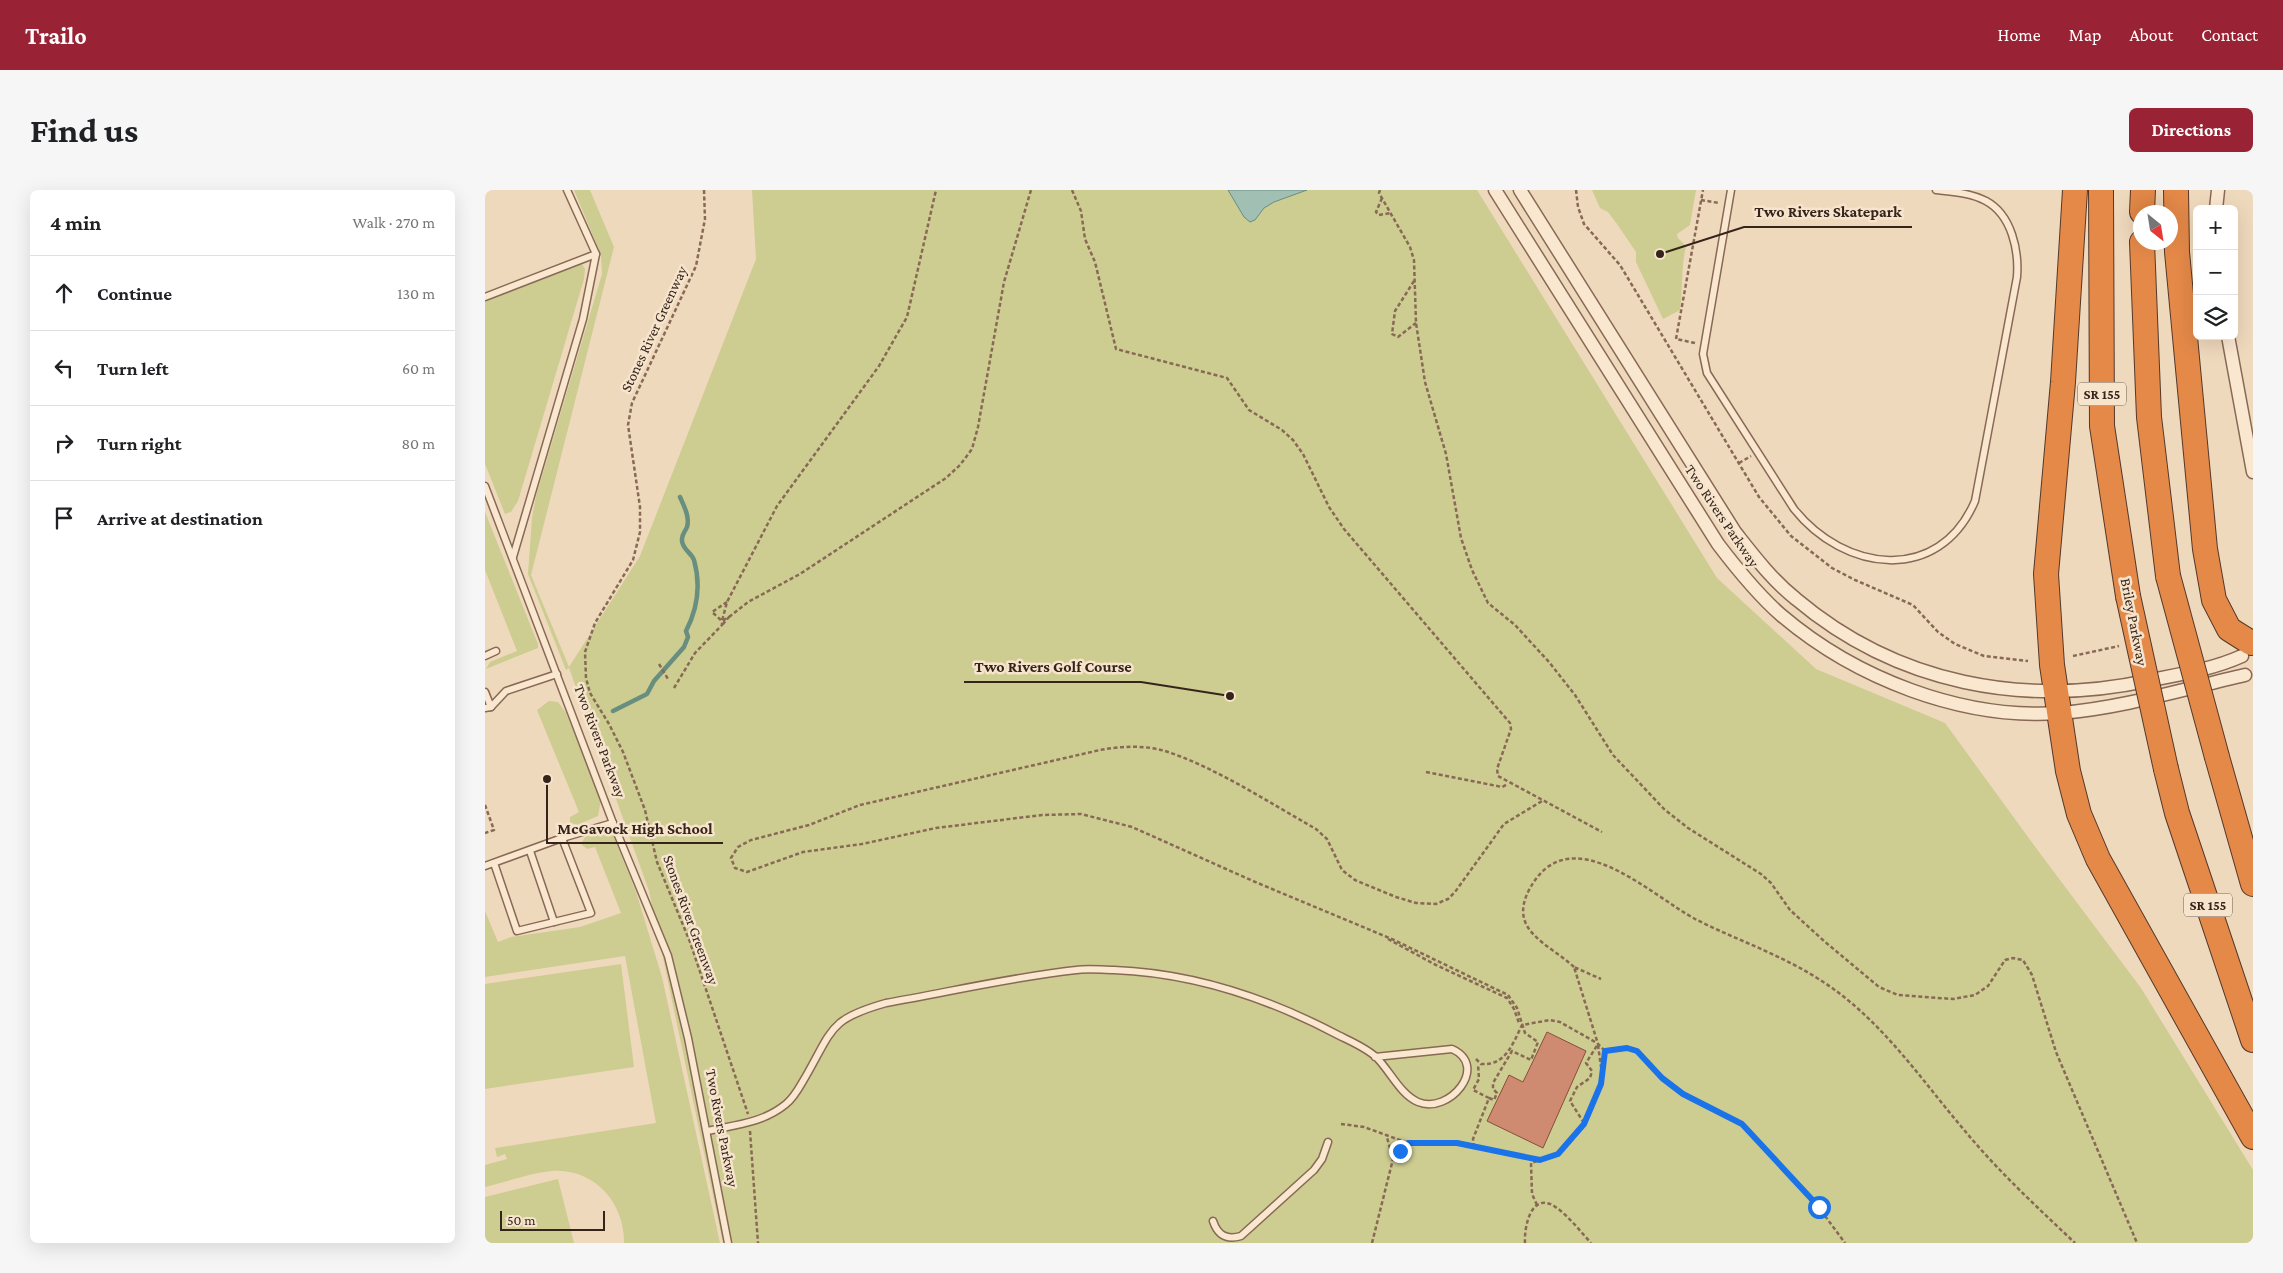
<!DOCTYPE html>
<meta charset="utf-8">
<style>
body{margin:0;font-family:"Crimson Pro",serif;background:#f6f6f6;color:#202124}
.controls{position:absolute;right:15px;top:15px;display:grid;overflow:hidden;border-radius:8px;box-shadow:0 5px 20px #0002}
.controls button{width:45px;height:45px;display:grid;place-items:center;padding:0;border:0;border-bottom:1px solid #e0e0e0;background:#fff;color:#202124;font:25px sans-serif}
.compass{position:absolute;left:1648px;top:15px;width:45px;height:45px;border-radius:50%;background:#fff;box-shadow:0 5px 20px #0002;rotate:150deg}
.scale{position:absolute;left:15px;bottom:12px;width:105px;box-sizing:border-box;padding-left:5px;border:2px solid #36241b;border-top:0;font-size:14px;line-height:18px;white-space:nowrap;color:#36241b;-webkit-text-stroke:4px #f7e4cd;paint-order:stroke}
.stop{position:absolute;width:15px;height:15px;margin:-11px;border:4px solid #1a73e8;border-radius:50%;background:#fff}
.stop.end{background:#1a73e8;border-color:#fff;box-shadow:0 1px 5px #0008}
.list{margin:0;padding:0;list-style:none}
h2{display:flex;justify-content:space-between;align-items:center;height:65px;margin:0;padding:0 20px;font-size:21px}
h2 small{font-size:16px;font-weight:400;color:#757577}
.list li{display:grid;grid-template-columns:32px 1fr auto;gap:15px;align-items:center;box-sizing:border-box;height:75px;padding:0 20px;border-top:1px solid #e0e0e0}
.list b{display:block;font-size:19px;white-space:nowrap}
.list em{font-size:16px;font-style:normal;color:#757577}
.icon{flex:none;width:28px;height:28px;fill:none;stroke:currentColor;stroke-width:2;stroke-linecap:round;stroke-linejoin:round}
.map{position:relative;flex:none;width:1768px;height:1053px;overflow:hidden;border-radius:8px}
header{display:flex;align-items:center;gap:30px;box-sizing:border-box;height:70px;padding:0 25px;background:#992335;color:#fff}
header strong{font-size:24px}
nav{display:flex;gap:28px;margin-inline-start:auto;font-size:18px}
.intro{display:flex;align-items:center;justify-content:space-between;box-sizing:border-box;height:120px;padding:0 30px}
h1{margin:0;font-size:35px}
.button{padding:12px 22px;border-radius:8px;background:#992335;color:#fff;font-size:18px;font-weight:700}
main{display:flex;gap:30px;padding:0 30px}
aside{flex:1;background:#fff;border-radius:8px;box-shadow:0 5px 20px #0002}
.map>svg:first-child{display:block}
.green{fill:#cdcc91}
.water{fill:#a1c0b3;stroke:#688e7f}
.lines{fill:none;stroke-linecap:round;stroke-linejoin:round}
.stream{stroke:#688e7f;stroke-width:4.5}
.building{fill:#cf8b71;stroke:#884e3a}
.service-casing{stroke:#886955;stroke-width:9}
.minor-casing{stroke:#886955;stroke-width:15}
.motorway-casing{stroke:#55382a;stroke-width:26}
.path{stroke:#886955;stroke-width:2.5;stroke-dasharray:4 2.5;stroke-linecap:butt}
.service{stroke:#fae7d0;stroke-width:6}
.minor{stroke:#fae7d0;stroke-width:12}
.motorway{stroke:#e48948;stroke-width:24}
.motorway-bridge-casing{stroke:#55382a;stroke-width:26;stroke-linecap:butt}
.motorway-bridge{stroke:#e48948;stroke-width:24}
.route{stroke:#1a73e8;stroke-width:6}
.labels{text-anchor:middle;stroke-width:5;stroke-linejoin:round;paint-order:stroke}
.shield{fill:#f7e4cd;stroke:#705e50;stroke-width:1}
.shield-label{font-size:14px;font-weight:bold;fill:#36241b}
.street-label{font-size:15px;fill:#36241b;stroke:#f7e4cd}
.leader{fill:none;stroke:#36241b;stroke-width:2}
.callout-dot{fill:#36241b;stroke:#f7e4cd;stroke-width:2}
.callout-label{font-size:16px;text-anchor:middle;font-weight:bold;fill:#36241b;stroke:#f7e4cd;stroke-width:5;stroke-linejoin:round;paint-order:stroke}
</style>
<header>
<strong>Trailo</strong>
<nav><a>Home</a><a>Map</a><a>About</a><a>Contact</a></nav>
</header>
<div class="intro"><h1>Find us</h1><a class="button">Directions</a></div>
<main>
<aside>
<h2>4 min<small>Walk · 270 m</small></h2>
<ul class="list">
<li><svg class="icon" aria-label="ahead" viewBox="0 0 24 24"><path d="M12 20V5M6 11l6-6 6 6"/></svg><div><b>Continue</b></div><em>130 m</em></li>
<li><svg class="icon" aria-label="left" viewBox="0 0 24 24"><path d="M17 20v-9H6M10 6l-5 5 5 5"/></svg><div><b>Turn left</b></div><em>60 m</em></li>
<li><svg class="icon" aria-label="right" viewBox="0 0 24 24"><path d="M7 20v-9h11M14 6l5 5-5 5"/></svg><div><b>Turn right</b></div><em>80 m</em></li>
<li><svg class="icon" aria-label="arrive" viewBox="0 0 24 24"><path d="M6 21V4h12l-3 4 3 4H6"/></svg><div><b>Arrive at destination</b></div></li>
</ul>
</aside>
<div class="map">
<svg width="1768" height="1053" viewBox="0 0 1768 1053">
<rect width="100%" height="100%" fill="#efd9bd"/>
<!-- green -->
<g class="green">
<polygon points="89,0 105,0 129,57 46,385 84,477 155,366 271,69 267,0 992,0 1232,388 1331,479 1460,533 1554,662 1656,798 1768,980 1768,1053 238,1053 164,701 84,478 81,480 43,384 47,328 51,306 117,84 116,65"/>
<path d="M 1107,0 L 1211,0 L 1205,35 L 1192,44 L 1193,48 L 1201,56 C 1196,77 1198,98 1195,120 L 1178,129 L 1151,72 L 1151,62 L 1132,34 L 1123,22 L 1115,18 Z"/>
<polygon points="97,74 100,79 99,89 33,311 26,322 20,324 0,274 0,112"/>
<polygon points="0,322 53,454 53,458 1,479 5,472 32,461 0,380"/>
<polygon points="64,511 73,512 81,523 116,610 113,626 92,635 85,633 85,627 94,622 52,520"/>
<path d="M 115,641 L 122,641 L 128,645 L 151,702 L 177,787 L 235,1053 L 139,1053 C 140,1013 109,978 67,981 C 45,983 22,992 0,997 L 0,975 L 22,969 L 20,964 L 12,967 L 10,958 L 171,933 L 140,766 L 0,787 L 0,721 L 13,752 L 26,747 L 95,737 L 136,723 L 110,657 L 102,659 L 96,654 L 100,647 Z"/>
<polygon points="136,774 149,877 0,899 0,794"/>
<polygon points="73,989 89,1053 0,1053 0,1007"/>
</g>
<!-- water -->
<polygon class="water" points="743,0 822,0 789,12 779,18 770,30 765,32 759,27"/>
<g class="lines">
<!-- stream -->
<path class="stream" d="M 128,521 L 162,504 L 169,491 L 199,457 L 203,447 L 201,441 C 213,418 216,395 209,370 C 206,362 198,360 197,351 C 196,345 200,342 202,337 C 205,327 199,316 195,307"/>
</g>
<!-- building -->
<polygon class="building" points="1062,842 1101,861 1058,958 1002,931 1024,885 1038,892"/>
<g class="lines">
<!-- service casing -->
<g class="service-casing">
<g id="service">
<path d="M 1246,0 L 1218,164 L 1222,183 L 1309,319 C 1359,382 1454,395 1490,311 L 1532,87 C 1534,61 1527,25 1501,11 C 1486,3 1468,2 1451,0"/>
<polyline points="0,107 111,64"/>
<polyline points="0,296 128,633 183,766 203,848 243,1053"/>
<polyline points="28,367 98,129 111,64 82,0"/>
<polyline points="0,466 11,461"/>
<polyline points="0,502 6,517"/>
<polyline points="0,518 6,517 21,501 72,484"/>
<polyline points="45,661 69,732"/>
<polyline points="9,673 32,741 106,723 77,648"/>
<polyline points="0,676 77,648 128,633"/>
<path d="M 222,941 C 250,935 278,933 301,914 C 310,907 315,896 321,886 C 348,839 344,829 401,813 C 464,802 527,787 591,780 C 603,778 617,780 629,780 C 708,783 783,808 853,845 C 865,851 882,858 892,868 C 905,881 915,904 933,912 C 964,925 1005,876 967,859 L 890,867"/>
<path d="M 728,1031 C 733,1046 742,1050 756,1046 L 829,980 L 837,969 L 843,952"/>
</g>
</g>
<!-- minor casing -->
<g class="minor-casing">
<g id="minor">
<path d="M 1010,0 L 1233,354 C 1252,379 1272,404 1296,425 C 1370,488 1476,530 1575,523 C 1637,518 1699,499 1760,485"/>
<path d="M 1035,0 L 1250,342 C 1269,366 1287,390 1311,409 C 1412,494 1539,518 1666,490 C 1697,484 1728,479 1757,466"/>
<polyline points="1731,19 1733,0"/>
<polyline points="1743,146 1768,282"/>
</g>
</g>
<!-- motorway casing -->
<g class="motorway-casing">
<g id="motorway">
<polyline points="1590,0 1578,192 1561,384 1567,475 1583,581 1594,624 1613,669 1768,947"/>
<polyline points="1616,0 1617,236 1643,406"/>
<polyline points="1691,0 1692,62 1720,359 1729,410 1744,439 1766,453"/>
<polyline points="1657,22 1658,0"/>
<polyline points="1657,52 1664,227 1683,386"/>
<polyline points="1732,567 1768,694"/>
<polyline points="1681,579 1692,623 1768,850"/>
</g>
</g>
<!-- path -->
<g class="path">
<polyline points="219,0 220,29 211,76 147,213 143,235 155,317 155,342 148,370 110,433 100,462 101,488 105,503 124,534 138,562 160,620 172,672 205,752 263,924"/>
<polyline points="587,0 596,21 600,49 610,72 631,159 742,188 764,220 797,240 808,250 818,264 844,317 859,339 1025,533 1026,539 1012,579 1013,586 1117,642"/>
<polyline points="895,0 894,3 925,57 929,70 931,133 940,192 961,264 976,348 987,380 1003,413 1030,435 1064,472 1090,505 1128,565 1179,619 1203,638 1276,684 1286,693 1305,720 1339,751 1394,797 1413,805 1468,809 1490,805 1503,796 1520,770 1528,768 1538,770 1547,785 1571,862 1652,1053"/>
<polyline points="1091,0 1093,17 1099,34 1135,75 1274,307 1306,346 1347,378 1370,390 1428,415 1453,442 1470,454 1499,466 1543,471"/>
<polyline points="897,8 891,22 894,25 906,23"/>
<polyline points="1216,10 1234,13"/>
<polyline points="929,91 910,121 907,144 913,147 931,133"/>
<polyline points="1210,153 1191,149 1218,0"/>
<polyline points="1254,273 1266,266"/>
<polyline points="242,412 227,422 237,431 242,412 292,316 394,176 422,127 451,0"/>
<polyline points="244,427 263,412 315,384 461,288 475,275 487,259 493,237 519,92 546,0"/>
<polyline points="1588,466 1634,456"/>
<polyline points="174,474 183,489"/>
<polyline points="189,498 210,463 237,435 237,431 244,427 237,435"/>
<polyline points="941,582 1017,597 1023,594"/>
<polyline points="0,615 9,640 0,643"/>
<polyline points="903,749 949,774 1022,808 1029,819 1034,833"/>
<path d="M 1089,777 C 1063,753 1023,741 1044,700 C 1084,624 1166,706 1212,730 C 1252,750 1294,764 1332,788 C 1394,826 1434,887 1480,941 C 1513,981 1552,1017 1590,1053"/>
<polyline points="1113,855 1116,877"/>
<polyline points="1120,861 1142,858 1152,861 1177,888 1198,904 1257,934 1326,1007 1360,1053"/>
<path d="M 991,869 L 996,874 C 1021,876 1028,853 1037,835 L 1065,830 L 1075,832 L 1112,853"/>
<path d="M 1004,908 L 1009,910 L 1012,903 L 1008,899 L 1008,893 L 1027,861 L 1046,870 L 1053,852 L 1040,843 L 1032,818 L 1023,805 L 909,750 L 768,691 L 647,637 L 596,624 L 557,625 L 451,638 L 377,654 L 318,662 L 262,682 L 250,678 L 246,668 L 253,657 L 266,650 L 324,635 L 375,615 L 615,560 C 636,556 660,555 680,561 C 730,577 785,613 831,639 L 842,649 L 857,680 L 870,690 L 911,707 L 931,713 L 951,714 L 963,709 L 970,702 L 1019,634 L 1057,611"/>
<polyline points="1099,933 1085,911 1092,897 1105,888 1107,881 1101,873 1113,854"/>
<polyline points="856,934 879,937 923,953 972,953 1054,970"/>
<polyline points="265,941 273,1053"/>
<polyline points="989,957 988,949 1004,908 988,900 994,889 993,874"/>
<polyline points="908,969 923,953"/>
<polyline points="1052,1015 1047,1004 1046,973 1073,964 1085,952 1099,934 1116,894 1120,861 1113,854 1089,777 1116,789"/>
<polyline points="887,1053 908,969 901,944"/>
<path d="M 1040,1053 C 1039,1037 1046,1002 1069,1016 C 1083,1025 1095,1041 1106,1053"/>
</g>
<!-- service -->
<use href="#service" class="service"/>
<!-- minor -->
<use href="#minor" class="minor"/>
<!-- motorway -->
<use href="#motorway" class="motorway"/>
<!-- motorway-bridge casing -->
<g class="motorway-bridge-casing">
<g id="motorway-bridge">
<polyline points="1683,386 1732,567"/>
<polyline points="1643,406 1681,579"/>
</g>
</g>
<!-- motorway-bridge -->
<use href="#motorway-bridge" class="motorway-bridge"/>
</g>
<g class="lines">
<!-- route -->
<polyline class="route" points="915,961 923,953 972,953 1055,970 1073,964 1099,934 1116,894 1120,861 1142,858 1152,861 1177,888 1198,904 1257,934 1334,1017"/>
</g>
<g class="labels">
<!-- shield labels -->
<g class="shield">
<rect x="1593" y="192.5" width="48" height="23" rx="4"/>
<rect x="1699" y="703.5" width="48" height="23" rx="4"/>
</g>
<g class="shield-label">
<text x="1617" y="209">SR 155</text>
<text x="1723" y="720">SR 155</text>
</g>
<!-- street labels -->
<g class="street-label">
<text transform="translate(169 139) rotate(-65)" y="5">Stones River Greenway</text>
<text transform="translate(1237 326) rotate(56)" y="5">Two Rivers Parkway</text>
<text transform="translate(1649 432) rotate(79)" y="5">Briley Parkway</text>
<text transform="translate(115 551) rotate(69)" y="5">Two Rivers Parkway</text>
<text transform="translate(206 730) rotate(70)" y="5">Stones River Greenway</text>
<text transform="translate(237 938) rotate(79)" y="5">Two Rivers Parkway</text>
</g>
</g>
<!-- callouts -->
<path class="leader" d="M1175 64L1259 37H1427M745 506L656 492H479M62 589L62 653H238"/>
<g class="callout-dot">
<circle cx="1175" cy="64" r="5"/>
<circle cx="745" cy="506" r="5"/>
<circle cx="62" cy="589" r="5"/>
</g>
<g class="callout-label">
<text x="1343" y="27">Two Rivers Skatepark</text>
<text x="568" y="482">Two Rivers Golf Course</text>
<text x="150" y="644">McGavock High School</text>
</g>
</svg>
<div class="controls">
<button>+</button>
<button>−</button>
<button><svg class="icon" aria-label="layers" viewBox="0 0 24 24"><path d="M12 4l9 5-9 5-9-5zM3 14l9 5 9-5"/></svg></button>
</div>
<svg class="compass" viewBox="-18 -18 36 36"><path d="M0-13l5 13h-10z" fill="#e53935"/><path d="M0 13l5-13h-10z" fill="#757577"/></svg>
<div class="scale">50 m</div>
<div class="stop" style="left:1334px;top:1017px"></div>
<div class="stop end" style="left:915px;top:961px"></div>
</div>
</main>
